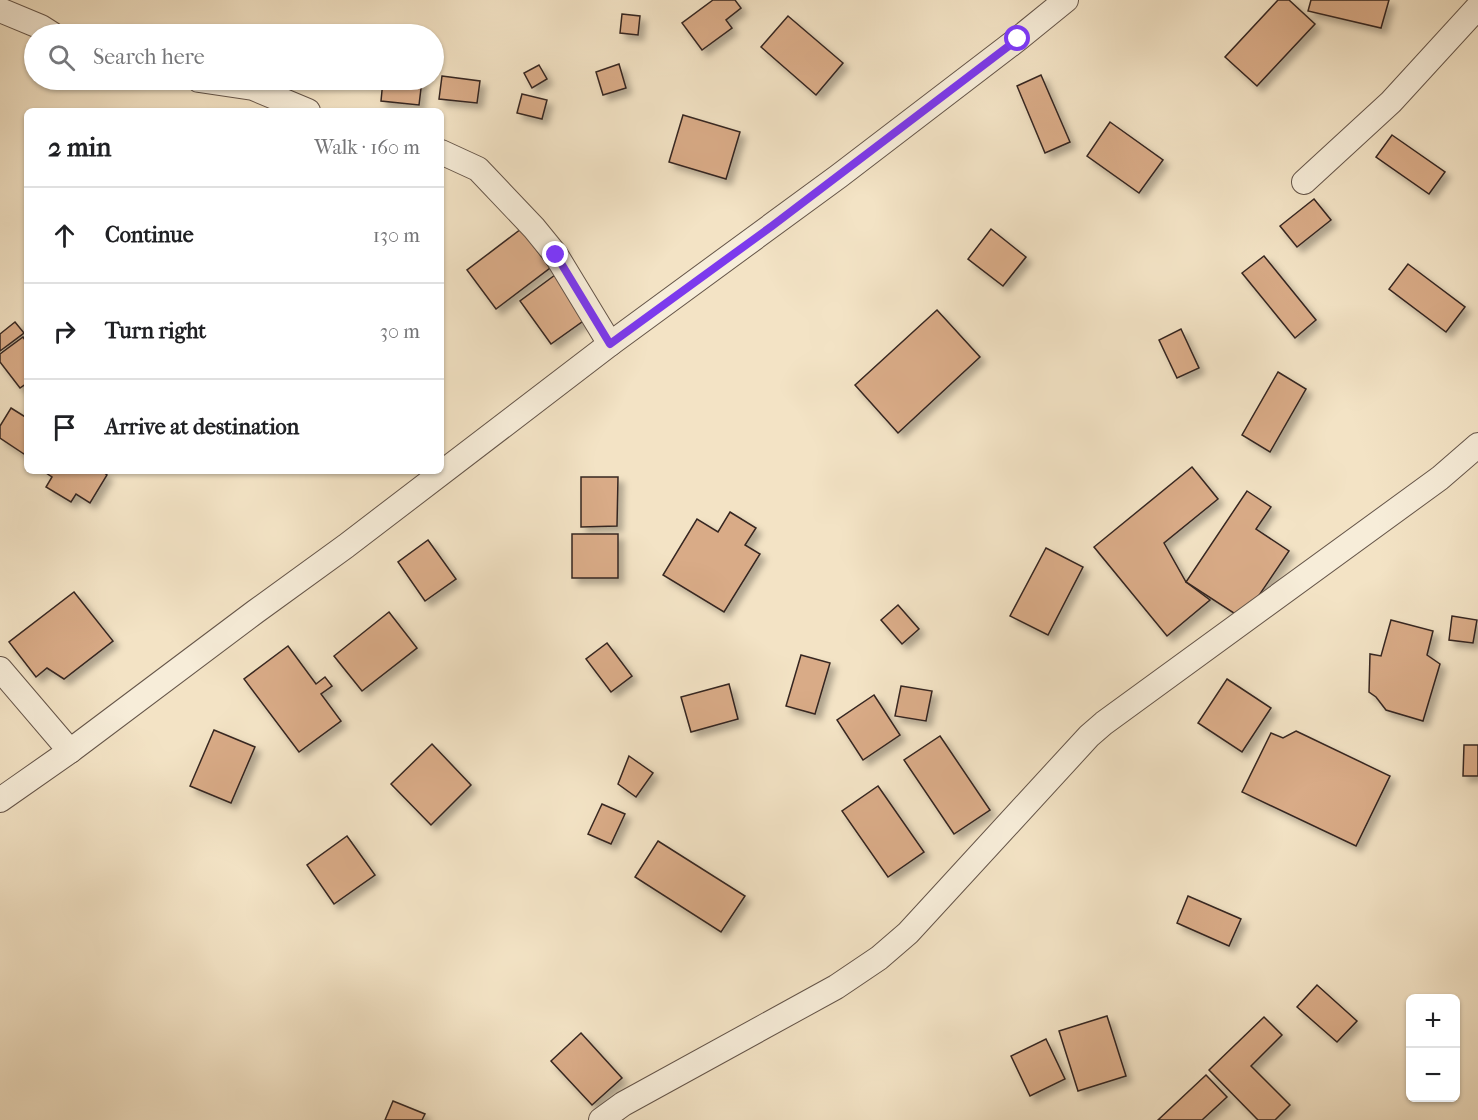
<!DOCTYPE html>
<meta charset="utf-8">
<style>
body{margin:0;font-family:"IM FELL French Canon",serif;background:#f2f2f2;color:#202124}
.controls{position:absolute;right:18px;bottom:18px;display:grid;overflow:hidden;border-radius:9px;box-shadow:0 2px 4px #0004}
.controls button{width:54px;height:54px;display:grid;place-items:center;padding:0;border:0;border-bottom:2px solid #e0e0e0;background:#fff;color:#202124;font:30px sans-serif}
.stop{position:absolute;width:18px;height:18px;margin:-14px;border:4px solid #7c3aed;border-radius:50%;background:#fff}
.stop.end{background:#7c3aed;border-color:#fff;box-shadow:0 2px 6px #0008}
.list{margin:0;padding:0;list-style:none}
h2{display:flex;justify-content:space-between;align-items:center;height:78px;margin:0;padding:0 24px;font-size:26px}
h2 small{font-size:20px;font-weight:400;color:#757577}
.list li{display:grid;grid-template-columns:39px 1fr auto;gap:18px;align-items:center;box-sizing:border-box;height:96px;padding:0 24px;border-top:2px solid #e0e0e0}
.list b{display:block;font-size:22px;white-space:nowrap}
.list em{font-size:20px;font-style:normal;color:#757577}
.icon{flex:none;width:33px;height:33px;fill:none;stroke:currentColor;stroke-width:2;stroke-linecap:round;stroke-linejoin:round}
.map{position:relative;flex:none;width:1478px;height:1120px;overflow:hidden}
.search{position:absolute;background:#fff;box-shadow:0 2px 4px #0004;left:24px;top:24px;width:420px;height:66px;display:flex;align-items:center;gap:15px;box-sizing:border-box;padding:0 21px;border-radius:33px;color:#757577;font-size:22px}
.panel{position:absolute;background:#fff;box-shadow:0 2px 4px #0004;left:24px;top:108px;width:420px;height:366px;border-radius:9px}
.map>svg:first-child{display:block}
.building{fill:#d9ab87;stroke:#362620;stroke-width:1.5;filter:url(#shadow)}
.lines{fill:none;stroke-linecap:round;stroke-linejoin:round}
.minor-casing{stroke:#655549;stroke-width:26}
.minor{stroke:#f7edd9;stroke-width:24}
.route{stroke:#7c3aed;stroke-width:8}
</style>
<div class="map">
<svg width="1478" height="1120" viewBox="0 0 1478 1120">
<defs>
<filter id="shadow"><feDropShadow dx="5.5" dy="5.5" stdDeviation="3" flood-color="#0004"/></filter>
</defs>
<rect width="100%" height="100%" fill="#f3e3c5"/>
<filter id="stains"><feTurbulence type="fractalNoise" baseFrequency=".00333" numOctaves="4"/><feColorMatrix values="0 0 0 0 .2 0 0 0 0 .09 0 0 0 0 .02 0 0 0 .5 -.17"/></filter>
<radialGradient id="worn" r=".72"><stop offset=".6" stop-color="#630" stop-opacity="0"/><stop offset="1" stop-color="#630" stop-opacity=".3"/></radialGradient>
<!-- building -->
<g class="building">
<polygon points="713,0 735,0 741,8 726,20 732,28 702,50 682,23"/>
<polygon points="1278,0 1289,0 1315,24 1257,86 1225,57"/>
<polygon points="1311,0 1389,0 1381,28 1308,11"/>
<polygon points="622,14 640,16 638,35 620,33"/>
<polygon points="788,16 843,63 816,95 761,47"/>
<polygon points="619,64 626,88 603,95 596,72"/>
<polygon points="539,65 547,79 532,88 524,73"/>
<polygon points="1041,75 1070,142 1045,153 1017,86"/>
<polygon points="442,76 480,81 477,103 439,99"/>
<polygon points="383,80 422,80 419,105 381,101"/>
<polygon points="522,94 547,100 542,119 517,113"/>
<polygon points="683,115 740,132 726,179 669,162"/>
<polygon points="1110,122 1163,160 1139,193 1087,156"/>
<polygon points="1392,135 1445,172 1429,194 1376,157"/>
<polygon points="1314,199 1331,220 1297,247 1280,226"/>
<polygon points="521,229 550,268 496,309 467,270"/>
<polygon points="991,229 1026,257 1003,286 968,259"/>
<polygon points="1264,256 1316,320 1295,338 1242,273"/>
<polygon points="1408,264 1465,307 1446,332 1389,289"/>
<polygon points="555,275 586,319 551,344 520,301"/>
<polygon points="937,310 980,357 898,433 855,385"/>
<polygon points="15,322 24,333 0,351 0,334"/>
<polygon points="1181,329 1199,368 1177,378 1159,340"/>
<polygon points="23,337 27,343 27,383 20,388 0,362 0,354"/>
<polygon points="1278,372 1306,389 1270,452 1242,435"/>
<polygon points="11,408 27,418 27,449 24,454 0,438 0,426"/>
<polygon points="1192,467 1218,499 1164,543 1186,582 1210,600 1167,636 1094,547"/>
<polygon points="43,471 102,471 107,475 90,503 76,494 71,502 46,487 52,477"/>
<polygon points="581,477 618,477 617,526 581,527"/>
<polygon points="1247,491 1271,507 1256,529 1289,551 1243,619 1186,582"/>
<polygon points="730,512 756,528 745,545 760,554 724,612 663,575 697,519 718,532"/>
<rect x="572" y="534" width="46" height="44"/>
<polygon points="428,540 456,579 425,601 398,562"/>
<polygon points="1046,548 1083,567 1048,635 1010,616"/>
<polygon points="74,592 113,641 64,679 47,668 36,677 9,642"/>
<polygon points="898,605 919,629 902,644 881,620"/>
<polygon points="389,612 417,648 362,691 334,656"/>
<polygon points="1452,616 1477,620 1473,643 1449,640"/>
<polygon points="1391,620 1433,631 1427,655 1440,664 1423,721 1386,710 1376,697 1369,692 1370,654 1381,656"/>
<polygon points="607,643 632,676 611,692 586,659"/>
<polygon points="288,646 316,684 325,677 332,686 321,694 341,721 299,752 244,679"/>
<polygon points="801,655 830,663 815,714 786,706"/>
<polygon points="1227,679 1271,708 1242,752 1198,723"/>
<polygon points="729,684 738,719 691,732 681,697"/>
<polygon points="901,686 932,691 926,721 895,716"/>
<polygon points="874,695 900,735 863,760 837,720"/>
<polygon points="214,730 255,747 231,803 190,786"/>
<polygon points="1296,731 1390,776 1356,846 1242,792 1271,733 1283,738"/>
<polygon points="940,736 990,810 954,834 904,760"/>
<polygon points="432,744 471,785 431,825 391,784"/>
<polygon points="1464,745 1478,745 1478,776 1463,776"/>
<polygon points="629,756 653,773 636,797 618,784"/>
<polygon points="878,786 924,852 888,877 842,811"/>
<polygon points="602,804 625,814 611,844 588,834"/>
<polygon points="347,836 375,875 334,904 307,865"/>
<polygon points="658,841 745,896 721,932 635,877"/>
<polygon points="1188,896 1241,919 1229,946 1177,923"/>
<polygon points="1317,985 1357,1021 1337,1042 1297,1007"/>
<polygon points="1107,1016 1126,1076 1078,1091 1059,1031"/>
<polygon points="1264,1017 1282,1035 1251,1066 1290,1105 1275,1120 1258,1120 1209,1070"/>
<polygon points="581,1033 622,1078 592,1105 551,1061"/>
<polygon points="1046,1039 1065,1079 1030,1096 1011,1056"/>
<polygon points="1206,1075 1227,1097 1202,1120 1158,1120"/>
<polygon points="393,1101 425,1114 422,1120 385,1120"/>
</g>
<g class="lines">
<!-- minor casing -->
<g class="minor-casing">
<g id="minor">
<polyline points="0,10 41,27 52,34"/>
<polyline points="199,80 253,88 308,111"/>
<polyline points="441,152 478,169 534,228 556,255 610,344"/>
<polyline points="1304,182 1391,102 1478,7"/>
<polyline points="0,669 70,751"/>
<polyline points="0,800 70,751 255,612 346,546 610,344 839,176 1018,39 1066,0"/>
<polyline points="601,1120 623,1104 836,987 879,958 908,933 1089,736 1104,723 1440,478 1478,445"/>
</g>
</g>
<!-- minor -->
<use href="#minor" class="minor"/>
</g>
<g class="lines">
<!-- route -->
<polyline class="route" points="556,255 610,344 772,226 1018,39"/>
</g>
<rect width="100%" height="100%" filter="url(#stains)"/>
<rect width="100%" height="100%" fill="url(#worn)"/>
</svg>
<div class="controls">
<button>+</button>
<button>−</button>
</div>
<div class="stop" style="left:1018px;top:39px"></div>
<div class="stop end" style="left:556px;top:255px"></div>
<div class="search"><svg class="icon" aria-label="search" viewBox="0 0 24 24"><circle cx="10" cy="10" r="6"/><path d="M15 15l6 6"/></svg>Search here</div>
<section class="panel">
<h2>2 min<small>Walk · 160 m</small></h2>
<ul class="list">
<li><svg class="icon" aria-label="ahead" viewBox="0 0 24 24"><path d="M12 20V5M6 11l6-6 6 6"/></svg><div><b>Continue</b></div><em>130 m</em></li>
<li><svg class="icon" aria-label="right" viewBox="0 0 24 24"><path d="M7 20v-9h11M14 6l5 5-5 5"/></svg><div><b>Turn right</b></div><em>30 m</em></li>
<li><svg class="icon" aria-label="arrive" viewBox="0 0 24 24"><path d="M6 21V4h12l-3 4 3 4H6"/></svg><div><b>Arrive at destination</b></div></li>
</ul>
</section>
</div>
